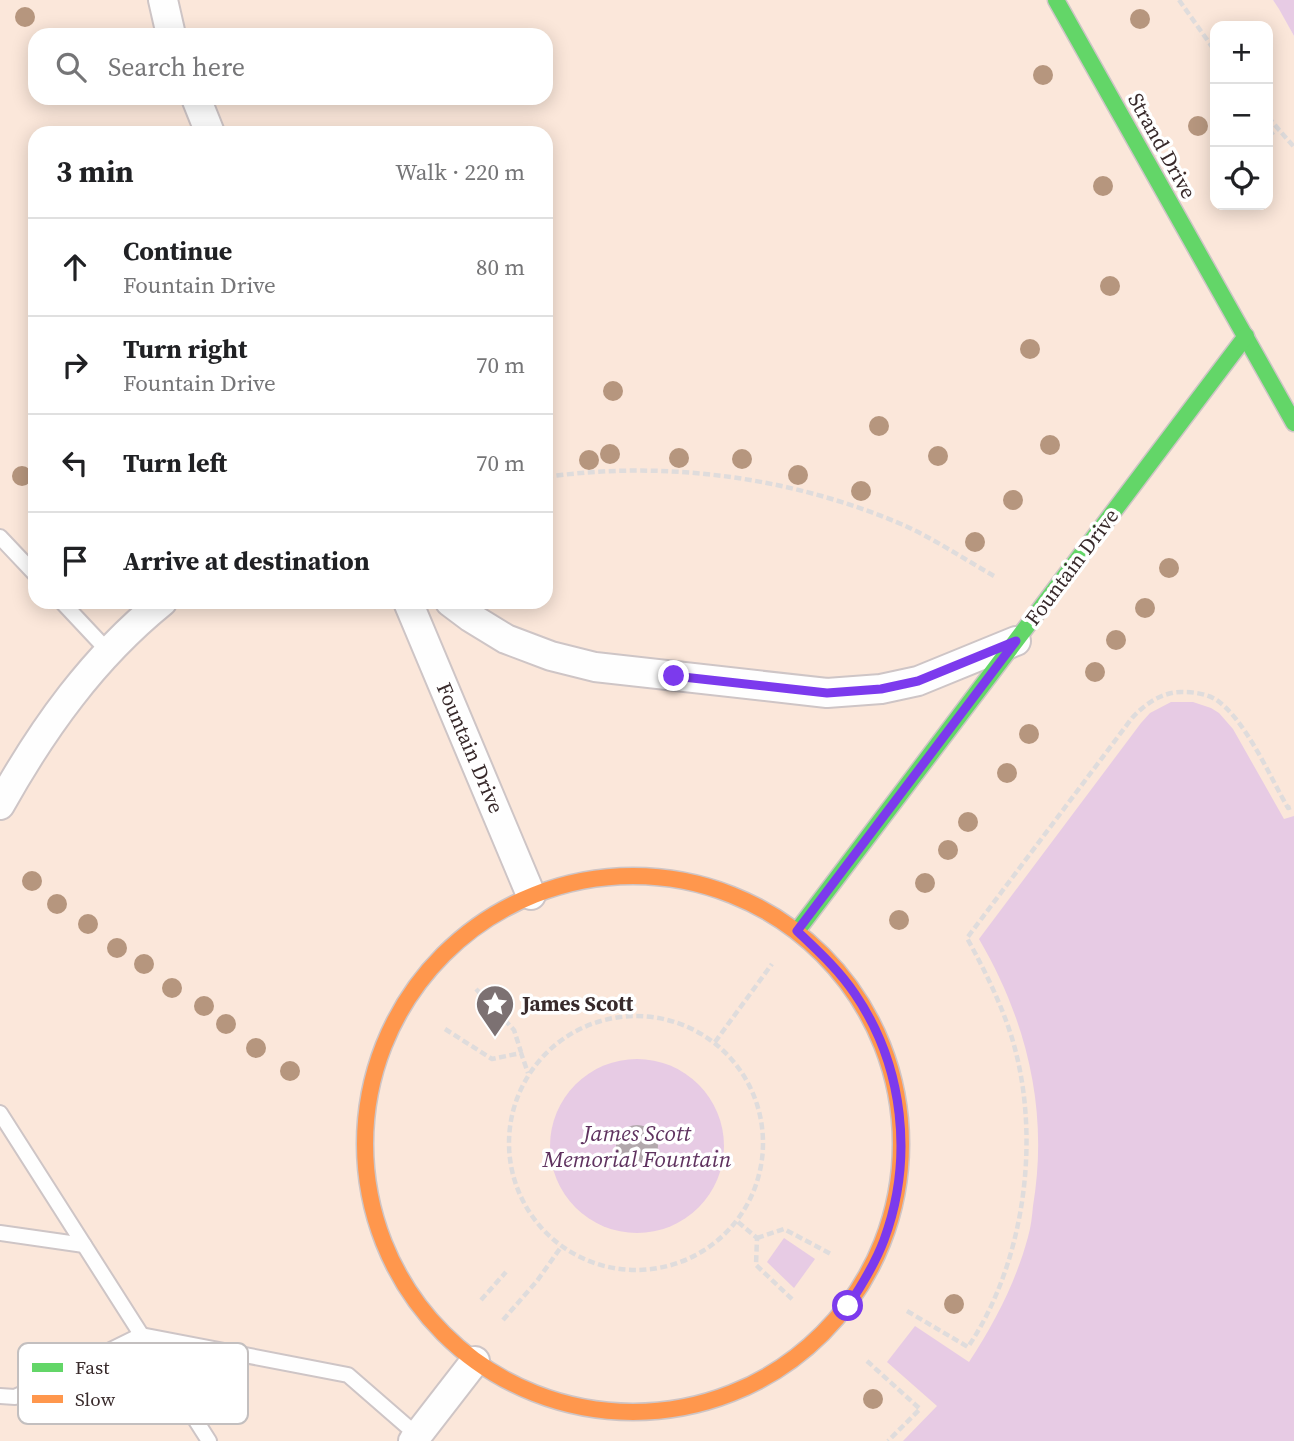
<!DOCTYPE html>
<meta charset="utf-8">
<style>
body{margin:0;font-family:"Source Serif 4",serif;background:#f6f6f6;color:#202124}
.controls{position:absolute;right:21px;top:21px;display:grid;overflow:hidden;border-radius:14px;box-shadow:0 4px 18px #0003}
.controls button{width:63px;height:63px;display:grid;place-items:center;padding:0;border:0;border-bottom:2px solid #e0e0e0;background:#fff;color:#202124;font:35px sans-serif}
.stop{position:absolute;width:21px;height:21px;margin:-16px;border:5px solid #7c3aed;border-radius:50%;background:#fff}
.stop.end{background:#7c3aed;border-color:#fff;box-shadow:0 2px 7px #0008}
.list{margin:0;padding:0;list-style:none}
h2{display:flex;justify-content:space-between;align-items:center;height:91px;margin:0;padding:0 28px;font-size:30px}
h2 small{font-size:23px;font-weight:400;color:#757577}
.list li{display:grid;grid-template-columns:46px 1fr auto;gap:21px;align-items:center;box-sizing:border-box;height:98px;padding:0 28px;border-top:2px solid #e0e0e0}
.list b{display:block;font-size:26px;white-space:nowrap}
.list p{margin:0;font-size:23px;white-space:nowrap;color:#757577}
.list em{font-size:23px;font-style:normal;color:#757577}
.icon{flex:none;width:38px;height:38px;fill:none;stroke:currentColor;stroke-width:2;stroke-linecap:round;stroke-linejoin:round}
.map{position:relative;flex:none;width:1294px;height:1441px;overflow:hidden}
.search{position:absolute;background:#fff;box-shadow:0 4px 18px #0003;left:28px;top:28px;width:525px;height:77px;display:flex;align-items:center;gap:18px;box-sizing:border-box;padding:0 24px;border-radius:21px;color:#757577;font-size:26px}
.panel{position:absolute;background:#fff;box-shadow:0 4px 18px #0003;left:28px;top:126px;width:525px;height:483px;border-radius:21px}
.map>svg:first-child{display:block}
.green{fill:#fbe7da;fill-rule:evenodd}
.water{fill:#e7cbe4}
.building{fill:#b2a8ac}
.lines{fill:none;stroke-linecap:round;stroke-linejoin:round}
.lane-casing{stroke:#cec5c6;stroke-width:18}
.street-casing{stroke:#cec5c6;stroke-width:32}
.fast-casing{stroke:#cec5c6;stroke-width:19}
.slow-casing{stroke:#cec5c6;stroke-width:19}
.path{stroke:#dfdcdc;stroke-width:4.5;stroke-dasharray:7 3.5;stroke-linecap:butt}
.lane{stroke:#fefefe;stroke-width:14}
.street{stroke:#fefefe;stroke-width:28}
.fast{stroke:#63d668;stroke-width:16}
.slow{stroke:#ff974d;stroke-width:16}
.tree{fill:#b6967e}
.route{stroke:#7c3aed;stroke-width:9}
.labels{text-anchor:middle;stroke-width:7;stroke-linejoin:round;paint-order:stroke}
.street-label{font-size:21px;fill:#382a2b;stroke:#fff}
.poi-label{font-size:21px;font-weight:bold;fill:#382a2b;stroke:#fff;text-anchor:start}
.water-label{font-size:23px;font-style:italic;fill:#5f325f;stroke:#fff}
.key{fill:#fff;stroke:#c3bfbf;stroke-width:2}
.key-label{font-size:19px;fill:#382a2b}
</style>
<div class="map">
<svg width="1294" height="1441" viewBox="0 0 1294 1441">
<rect width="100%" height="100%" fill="#fbf6f6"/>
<!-- green -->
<path class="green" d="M 0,0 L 1273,0 L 1280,9 L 1294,36 L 1294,1441 L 0,1441 ZM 1215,26 L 1268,26 L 1268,205 L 1215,205 ZM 35,35 L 546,35 L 546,98 L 35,98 ZM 35,133 L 546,133 L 546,602 L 35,602 Z"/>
<!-- water -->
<g class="water">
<polygon points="1273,0 1294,0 1294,36 1279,9"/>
<path d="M 1171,702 L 1193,702 L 1211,708 L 1219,713 L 1233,729 L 1284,819 L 1294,816 L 1294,1441 L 903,1441 L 937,1406 L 887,1362 L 915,1326 L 969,1362 C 994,1324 1016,1282 1028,1237 C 1031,1227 1032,1216 1033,1206 C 1049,1111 1027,1021 979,939 L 1141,723 L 1150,713 Z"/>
<circle cx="637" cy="1146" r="87"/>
<polygon points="784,1238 815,1259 794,1288 767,1262"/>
</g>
<!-- building -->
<circle class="building" cx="637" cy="1146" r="21"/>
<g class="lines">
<!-- lane casing -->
<g class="lane-casing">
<g id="lane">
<polyline points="0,537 35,574"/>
<polyline points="62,602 108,651"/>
<polyline points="0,1113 209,1441"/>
<polyline points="0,1233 84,1245"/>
<polyline points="0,1396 15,1397 141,1335 348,1375 417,1435"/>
</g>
</g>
<!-- street casing -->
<g class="street-casing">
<g id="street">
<polyline points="163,0 171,35"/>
<polyline points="196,98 210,133"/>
<polyline points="408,602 531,895"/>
<polyline points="450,602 470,617 506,639 551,656 595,667 827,693 881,689 918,681 1016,641"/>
<path d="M 0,805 C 43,728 93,658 162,602"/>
<polyline points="413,1441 475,1361"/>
</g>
</g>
<!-- fast casing -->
<g class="fast-casing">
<g id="fast">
<polyline points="1056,0 1294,423"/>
<polyline points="797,931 1246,336"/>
</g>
</g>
<!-- slow casing -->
<g class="slow-casing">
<circle id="slow" cx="633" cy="1144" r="268"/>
</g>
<!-- path -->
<g class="path">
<polyline points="1179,0 1215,51"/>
<polyline points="1268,117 1294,147"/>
<polyline points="1268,136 1278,129"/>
<polyline points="1211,174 1215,172"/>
<path d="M 546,477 C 665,460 791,477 901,524 C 933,538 964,559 994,576"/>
<polyline points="476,989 514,1030 521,1052"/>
<circle cx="636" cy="1143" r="127"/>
<polyline points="445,1029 492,1059 521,1053 528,1073"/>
<polyline points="715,1042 772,964"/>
<polyline points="738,1222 757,1238 756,1265 794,1301"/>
<polyline points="757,1238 784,1229 831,1254"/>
<polyline points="481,1300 506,1272"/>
<path d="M 907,1311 L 968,1347 C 1026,1261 1042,1133 1011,1035 C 1000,1001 984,969 967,938 L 1132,718 C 1145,704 1163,691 1184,692 C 1194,692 1206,694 1215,699 C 1245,718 1270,777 1288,808 L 1294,806"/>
<polyline points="503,1320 537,1281 561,1247"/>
<polyline points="867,1361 920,1409 888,1441"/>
</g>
<!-- lane -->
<use href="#lane" class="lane"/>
<!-- street -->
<use href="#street" class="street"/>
<!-- fast -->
<use href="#fast" class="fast"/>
<!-- slow -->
<use href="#slow" class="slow"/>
</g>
<!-- trees -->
<g class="tree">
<circle cx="25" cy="17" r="10"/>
<circle cx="1140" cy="19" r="10"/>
<circle cx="1043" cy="75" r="10"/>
<circle cx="1198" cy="126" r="10"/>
<circle cx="1103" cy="186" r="10"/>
<circle cx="1110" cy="286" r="10"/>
<circle cx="1030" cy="349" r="10"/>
<circle cx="613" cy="391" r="10"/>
<circle cx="879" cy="426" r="10"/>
<circle cx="1050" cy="445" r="10"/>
<circle cx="610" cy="454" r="10"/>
<circle cx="938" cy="456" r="10"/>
<circle cx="679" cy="458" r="10"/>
<circle cx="742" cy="459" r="10"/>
<circle cx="589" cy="460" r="10"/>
<circle cx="798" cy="475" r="10"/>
<circle cx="22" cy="476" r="10"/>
<circle cx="861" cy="491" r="10"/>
<circle cx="1013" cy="500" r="10"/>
<circle cx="975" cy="542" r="10"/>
<circle cx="1169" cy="568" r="10"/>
<circle cx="1145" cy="608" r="10"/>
<circle cx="1116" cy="640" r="10"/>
<circle cx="1095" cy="672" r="10"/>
<circle cx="1029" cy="734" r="10"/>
<circle cx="1007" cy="773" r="10"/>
<circle cx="968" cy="822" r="10"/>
<circle cx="948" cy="850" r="10"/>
<circle cx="32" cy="881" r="10"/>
<circle cx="925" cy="883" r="10"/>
<circle cx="57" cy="904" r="10"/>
<circle cx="899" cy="920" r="10"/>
<circle cx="88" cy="924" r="10"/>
<circle cx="117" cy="948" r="10"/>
<circle cx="144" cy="964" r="10"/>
<circle cx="172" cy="988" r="10"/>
<circle cx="204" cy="1006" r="10"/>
<circle cx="226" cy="1024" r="10"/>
<circle cx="256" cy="1048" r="10"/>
<circle cx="290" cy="1071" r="10"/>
<circle cx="954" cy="1304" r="10"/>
<circle cx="873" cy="1399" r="10"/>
</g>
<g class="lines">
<!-- route -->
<path class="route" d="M 674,676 L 827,693 L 881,689 L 918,681 L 1016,641 L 797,931 C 818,951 839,970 855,994 C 904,1066 914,1159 884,1240 C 875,1264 862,1285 848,1306"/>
</g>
<!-- icons -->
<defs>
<g id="sight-pin" transform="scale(2.0125)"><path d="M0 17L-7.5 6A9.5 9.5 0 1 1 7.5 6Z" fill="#7c7172" stroke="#fff"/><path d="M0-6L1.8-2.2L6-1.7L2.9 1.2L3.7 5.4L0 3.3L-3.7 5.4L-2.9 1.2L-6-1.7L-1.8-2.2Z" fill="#fff"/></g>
</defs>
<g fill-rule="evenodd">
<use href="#sight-pin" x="495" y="1004"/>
</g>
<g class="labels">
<!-- street labels -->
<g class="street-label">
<text transform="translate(1162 146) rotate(61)" y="7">Strand Drive</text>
<text transform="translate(1072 567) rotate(-53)" y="7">Fountain Drive</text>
<text transform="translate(470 748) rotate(67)" y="7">Fountain Drive</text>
</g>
<!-- poi labels -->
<g class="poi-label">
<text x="522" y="1011">James Scott</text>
</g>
<!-- water labels -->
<g class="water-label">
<text x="637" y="1141">James Scott<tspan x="637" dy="26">Memorial Fountain</tspan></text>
</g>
</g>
<!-- legend -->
<rect x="18" y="1343" width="230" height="81" rx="10" class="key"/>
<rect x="32" y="1363" width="31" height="9" fill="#63d668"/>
<rect x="32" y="1395" width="31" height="8" fill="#ff974d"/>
<g class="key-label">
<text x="75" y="1374">Fast</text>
<text x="75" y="1406">Slow</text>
</g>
</svg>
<div class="controls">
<button>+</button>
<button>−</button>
<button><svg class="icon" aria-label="locate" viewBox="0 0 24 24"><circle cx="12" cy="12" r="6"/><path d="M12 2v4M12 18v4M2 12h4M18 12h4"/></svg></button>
</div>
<div class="stop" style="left:848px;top:1306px"></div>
<div class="stop end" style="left:674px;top:676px"></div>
<div class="search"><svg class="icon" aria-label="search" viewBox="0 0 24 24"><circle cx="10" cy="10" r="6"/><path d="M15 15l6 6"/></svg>Search here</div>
<section class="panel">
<h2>3 min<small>Walk · 220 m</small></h2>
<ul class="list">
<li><svg class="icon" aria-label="ahead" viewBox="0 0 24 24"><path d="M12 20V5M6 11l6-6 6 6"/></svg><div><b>Continue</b><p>Fountain Drive</p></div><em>80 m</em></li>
<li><svg class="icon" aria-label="right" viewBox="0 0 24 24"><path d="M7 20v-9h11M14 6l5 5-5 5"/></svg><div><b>Turn right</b><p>Fountain Drive</p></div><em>70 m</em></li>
<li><svg class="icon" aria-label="left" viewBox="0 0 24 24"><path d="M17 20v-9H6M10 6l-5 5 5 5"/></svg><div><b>Turn left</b></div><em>70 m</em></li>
<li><svg class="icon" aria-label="arrive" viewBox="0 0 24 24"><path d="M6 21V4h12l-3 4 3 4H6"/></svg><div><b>Arrive at destination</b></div></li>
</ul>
</section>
</div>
